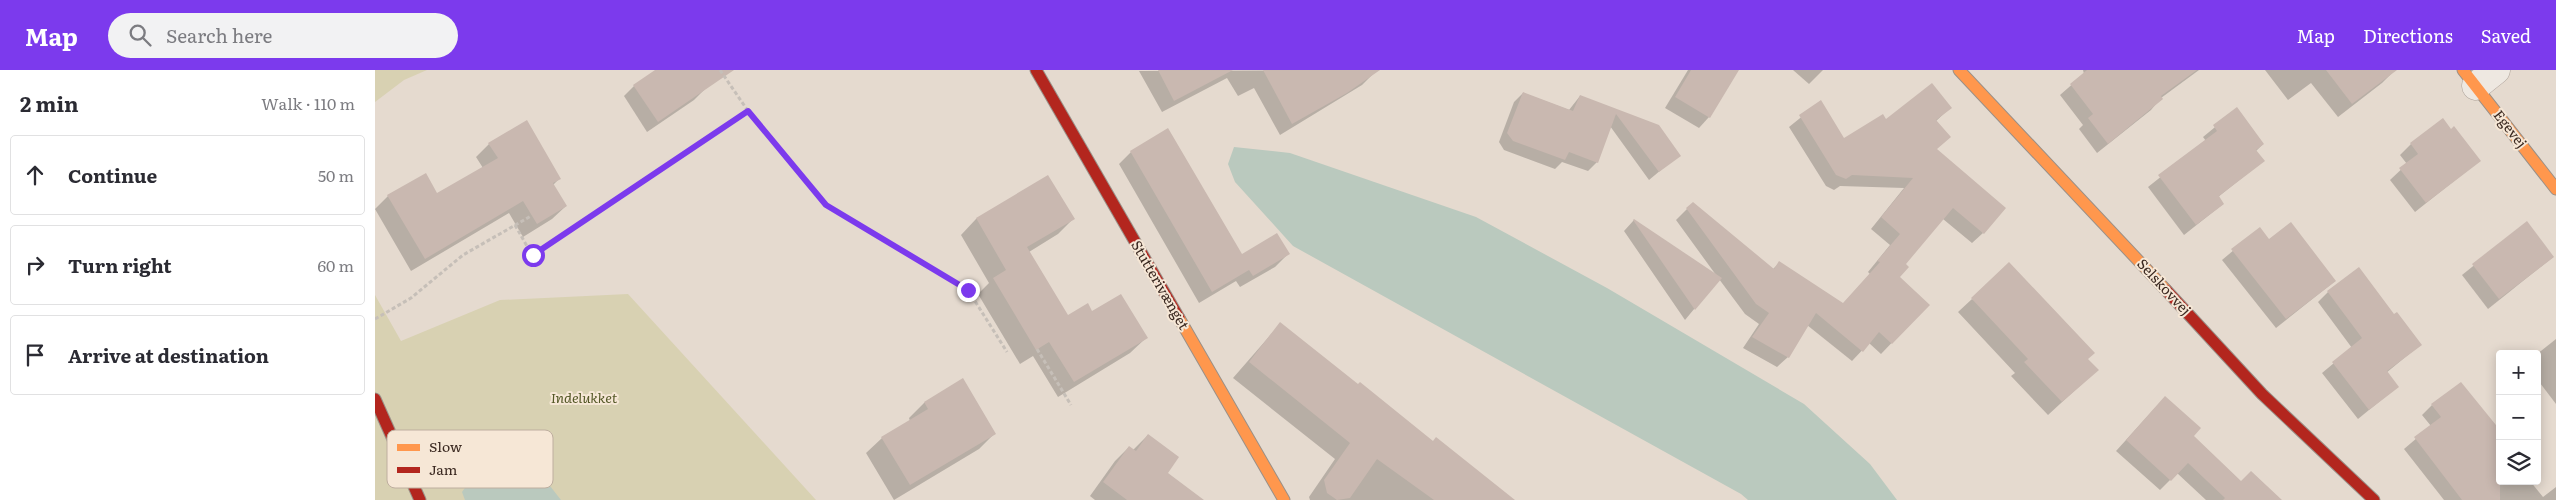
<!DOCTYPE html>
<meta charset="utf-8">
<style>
body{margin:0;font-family:Literata,serif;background:#f2f2f3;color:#2b2b33}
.controls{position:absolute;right:15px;bottom:15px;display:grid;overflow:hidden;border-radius:5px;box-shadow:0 2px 12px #0003}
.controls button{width:45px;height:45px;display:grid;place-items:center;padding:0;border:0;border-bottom:1px solid #e1e1e2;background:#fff;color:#2b2b33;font:25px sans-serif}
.stop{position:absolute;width:15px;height:15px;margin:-11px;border:4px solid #7c3aed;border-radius:50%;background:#fff}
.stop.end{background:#7c3aed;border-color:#fff;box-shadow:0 1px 5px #0008}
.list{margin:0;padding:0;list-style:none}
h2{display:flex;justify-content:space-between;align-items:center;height:65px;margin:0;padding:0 20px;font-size:21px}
h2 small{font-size:16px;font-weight:400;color:#7c7c81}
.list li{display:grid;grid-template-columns:32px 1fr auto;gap:15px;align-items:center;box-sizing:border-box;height:80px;margin:0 10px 10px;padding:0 10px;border:1px solid #e1e1e2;border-radius:5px}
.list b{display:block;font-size:19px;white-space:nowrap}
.list em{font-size:16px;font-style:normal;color:#7c7c81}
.icon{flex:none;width:28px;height:28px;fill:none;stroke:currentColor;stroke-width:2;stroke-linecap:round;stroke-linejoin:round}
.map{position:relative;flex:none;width:2181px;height:430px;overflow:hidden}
header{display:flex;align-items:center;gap:30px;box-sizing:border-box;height:70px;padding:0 25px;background:#7c3aed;color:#fff}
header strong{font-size:24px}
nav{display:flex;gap:28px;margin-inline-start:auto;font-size:18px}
.search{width:350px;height:45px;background:#f2f2f3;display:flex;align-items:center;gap:12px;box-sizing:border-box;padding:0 18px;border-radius:28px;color:#7c7c81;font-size:19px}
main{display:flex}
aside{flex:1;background:#fff}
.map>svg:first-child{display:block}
.green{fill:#d8d1b2}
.water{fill:#bac9be}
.shadow{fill:#0003}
.building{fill:#c9b8b0}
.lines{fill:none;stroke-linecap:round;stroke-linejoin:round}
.street-casing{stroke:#aba098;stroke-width:29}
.slow-casing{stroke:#9a9088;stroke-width:13}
.jam-casing{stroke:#9a9088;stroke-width:13}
.path{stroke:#c6bfb8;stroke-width:3;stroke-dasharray:4 2.5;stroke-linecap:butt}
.street{stroke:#eee8e1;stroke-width:28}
.slow{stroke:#ff974d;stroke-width:11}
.jam{stroke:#b3261e;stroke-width:11}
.route{stroke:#7c3aed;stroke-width:6}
.labels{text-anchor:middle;stroke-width:4;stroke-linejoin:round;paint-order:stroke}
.street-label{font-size:14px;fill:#3a2820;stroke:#f6e7d6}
.park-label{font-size:14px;font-style:italic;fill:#535726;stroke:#f6e7d6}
.key{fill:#f6e7d6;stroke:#beae9f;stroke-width:1}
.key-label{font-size:14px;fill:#3a2820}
</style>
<header>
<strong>Map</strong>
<div class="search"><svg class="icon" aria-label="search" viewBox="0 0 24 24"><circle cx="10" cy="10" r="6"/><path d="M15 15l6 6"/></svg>Search here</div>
<nav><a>Map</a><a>Directions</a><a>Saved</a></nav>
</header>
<main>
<aside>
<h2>2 min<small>Walk · 110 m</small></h2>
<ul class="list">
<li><svg class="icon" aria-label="ahead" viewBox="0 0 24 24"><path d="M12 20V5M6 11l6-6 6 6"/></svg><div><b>Continue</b></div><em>50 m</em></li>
<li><svg class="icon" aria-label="right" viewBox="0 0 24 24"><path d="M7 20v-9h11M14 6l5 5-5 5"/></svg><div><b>Turn right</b></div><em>60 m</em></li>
<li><svg class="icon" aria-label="arrive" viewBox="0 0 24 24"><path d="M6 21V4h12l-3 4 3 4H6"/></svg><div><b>Arrive at destination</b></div></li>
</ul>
</aside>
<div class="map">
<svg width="2181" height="430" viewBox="0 0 2181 430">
<rect width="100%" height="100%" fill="#e5dacf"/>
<!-- green -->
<g class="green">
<polygon points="0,0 52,0 29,10 0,32"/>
<polygon points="253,224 441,430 0,430 0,225 26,271 125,230"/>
</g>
<!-- water -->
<g class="water">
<polygon points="859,77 915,83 1101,147 1232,218 1429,334 1495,394 1522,430 1373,430 1366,424 918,176 860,112 853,94"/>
<polygon points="120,377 157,393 186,430 90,430 87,422"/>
</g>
<!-- shadow -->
<g class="shadow">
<polygon points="282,0 317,0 330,19 319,30 272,62 249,26 259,16"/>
<polygon points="997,0 999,3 987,15 905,65 879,18 863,26 852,8 787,42 764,1"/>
<polygon points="1313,0 1363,0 1334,47 1324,58 1290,38"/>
<polygon points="1418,0 1448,0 1434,14"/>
<polygon points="1708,0 1824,0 1786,28 1776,40 1722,83 1704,59 1708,55 1685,25 1709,4"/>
<polygon points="1890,0 2020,0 2007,13 1963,47 1936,13 1913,30"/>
<polygon points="1148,23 1194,40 1205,26 1283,56 1304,85 1274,110 1235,56 1222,92 1213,101 1187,92 1180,99 1129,80 1124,72 1139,32"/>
<polygon points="1445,32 1469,70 1511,51 1575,38 1560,52 1561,80 1608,163 1597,173 1568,149 1529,194 1523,207 1553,235 1506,284 1494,273 1477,291 1432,255 1413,287 1402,297 1368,278 1384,254 1370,244 1344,209 1310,250 1249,161 1259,150 1341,205 1301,150 1318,133 1397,200 1404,193 1468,234 1495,204 1493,202 1515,175 1496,159 1529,118 1465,116 1459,120 1451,116 1414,57"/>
<polygon points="1862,39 1888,74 1881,81 1888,91 1843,127 1848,134 1809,165 1773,117 1831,71 1828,67"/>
<polygon points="114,74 184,109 178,115 191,136 177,149 148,167 134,143 36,201 0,139 13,126 62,125 108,98 101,87"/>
<polygon points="2036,74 2104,91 2040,142 2015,110 2032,94 2025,85"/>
<polygon points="756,82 866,186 913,184 900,197 865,217 861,211 824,233 744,94"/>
<polygon points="672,107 698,149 683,164 654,182 692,247 716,243 771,268 755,283 683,327 658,286 645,294 603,224 614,213 586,165 601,149"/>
<polygon points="2152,153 2178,187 2113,239 2087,205"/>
<polygon points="1884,159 1894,171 1960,211 1901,258 1847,190"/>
<polygon points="1953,222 2019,246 2045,275 2011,303 2022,317 1983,349 1947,303 1977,278 1943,232"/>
<polygon points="1597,229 1712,289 1722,300 1673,345 1636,306 1640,303 1583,242"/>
<polygon points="905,254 982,315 1130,430 935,430 934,427 960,389 858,308"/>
<polygon points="2181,269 2181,334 2162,309 2162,284"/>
<polygon points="587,310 619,364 604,379 519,430 491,383 507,368 535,351 534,348 549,333"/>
<polygon points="2057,335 2125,411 2155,411 2168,427 2181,417 2181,430 2069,430 2029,379 2056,356 2047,345"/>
<polygon points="1780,338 1817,366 1866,412 1905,430 1831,430 1802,403 1785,420 1741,381"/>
<polygon points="773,365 791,403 827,430 720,430 715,426 740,391 754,377 758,380"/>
</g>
<!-- building -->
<g class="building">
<polygon points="280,0 359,0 283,52 258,15"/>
<polygon points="783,0 858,0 799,31"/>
<polygon points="888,0 1005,0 972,23 917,54"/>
<polygon points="1316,0 1364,0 1335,48 1300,27"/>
<polygon points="1712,0 1822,0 1786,26 1788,29 1733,74 1713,48 1718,44 1695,14"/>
<polygon points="1951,0 2022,0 1977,34"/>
<polygon points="1557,13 1577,38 1561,50 1576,67 1562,79 1631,138 1609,164 1578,138 1531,194 1534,197 1525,207 1555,235 1517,274 1504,262 1488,282 1441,243 1414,288 1377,267 1394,243 1381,234 1311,138 1318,132 1399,199 1404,191 1468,233 1505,192 1502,191 1525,164 1506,147 1538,108 1477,105 1471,109 1461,105 1424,45 1446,30 1469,68 1508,44 1511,49"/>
<polygon points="1148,22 1198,41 1205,25 1284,55 1306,86 1284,102 1241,44 1223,93 1194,82 1190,90 1138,71 1132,63"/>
<polygon points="1862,37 1889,74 1881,80 1890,91 1844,126 1849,134 1821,155 1783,105 1842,61 1838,55"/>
<polygon points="2068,48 2076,59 2079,56 2106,91 2051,133 2024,98 2043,84 2035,73"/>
<polygon points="152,50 186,109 178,113 192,136 162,154 148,131 50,189 12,125 51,103 62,123 123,88 113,73"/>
<polygon points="793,58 867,184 902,163 915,184 878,206 874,200 837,222 755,81"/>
<polygon points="673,105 700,149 652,177 693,245 713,233 717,241 746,224 773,268 699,312 674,272 661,280 618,208 631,200 601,148"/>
<polygon points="1259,149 1347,208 1320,240 1258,150"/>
<polygon points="2152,151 2179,187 2124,229 2097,194"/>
<polygon points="1916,152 1961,211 1911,249 1856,179 1885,157 1894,169"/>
<polygon points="1634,192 1720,283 1713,289 1724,300 1687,332 1649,292 1653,289 1596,228"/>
<polygon points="1984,197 2019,244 2022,242 2047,275 2012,301 2024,317 1994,340 1957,292 1987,268 1952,221"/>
<polygon points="905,252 983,314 985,312 1058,371 1061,367 1140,430 1059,430 1002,389 975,428 962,430 952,423 949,410 975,373 874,292"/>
<polygon points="588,308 621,364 535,415 506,367 553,339 549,332"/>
<polygon points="2086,312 2125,360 2125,430 2087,430 2039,367 2066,347 2056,334"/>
<polygon points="1790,326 1826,358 1819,366 1866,411 1876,401 1907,430 1848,430 1850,428 1813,393 1796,411 1751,370"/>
<polygon points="773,364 804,387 793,403 829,430 752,430 728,412 754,376 761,381"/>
</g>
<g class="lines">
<!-- street casing -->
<g class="street-casing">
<polyline id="street" points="2101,16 2121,0"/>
</g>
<!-- slow casing -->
<g class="slow-casing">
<g id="slow">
<polyline points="1584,0 1791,220"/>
<polyline points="2088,0 2181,119"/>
<polyline points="804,248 909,430"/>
</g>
</g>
<!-- jam casing -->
<g class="jam-casing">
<g id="jam">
<polyline points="661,0 804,248"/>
<polyline points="1791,220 1887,324 1999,430"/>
<polyline points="0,329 45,430"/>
</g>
</g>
<!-- path -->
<g class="path">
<polyline points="345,0 373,41 451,135 593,220 632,282"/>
<polyline points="140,155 157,185 373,41"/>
<polyline points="0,249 36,228 88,185 156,146"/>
<polyline points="662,279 696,335"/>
</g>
<!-- street -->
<use href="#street" class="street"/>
<!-- slow -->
<use href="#slow" class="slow"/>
<!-- jam -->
<use href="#jam" class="jam"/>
</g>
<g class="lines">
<!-- route -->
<polyline class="route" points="158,185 373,41 451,135 593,220"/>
</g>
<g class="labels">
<!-- street labels -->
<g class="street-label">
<text transform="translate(2135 59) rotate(52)" y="5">Egevej</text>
<text transform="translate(785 215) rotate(60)" y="5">Stutterivænget</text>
<text transform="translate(1789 217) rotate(47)" y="5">Selskovvej</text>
</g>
<!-- park labels -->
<g class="park-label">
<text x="209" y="333">Indelukket</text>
</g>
</g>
<!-- legend -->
<rect x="12" y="360" width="166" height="58" rx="8" class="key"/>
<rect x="22" y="374" width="23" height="7" fill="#ff974d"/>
<rect x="22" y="397" width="23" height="6" fill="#b3261e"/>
<g class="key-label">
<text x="54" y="382">Slow</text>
<text x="54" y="405">Jam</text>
</g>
</svg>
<div class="controls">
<button>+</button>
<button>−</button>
<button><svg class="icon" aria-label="layers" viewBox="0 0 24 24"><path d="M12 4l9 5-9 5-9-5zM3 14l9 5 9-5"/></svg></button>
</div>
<div class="stop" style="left:158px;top:185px"></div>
<div class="stop end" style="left:593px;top:220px"></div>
</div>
</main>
